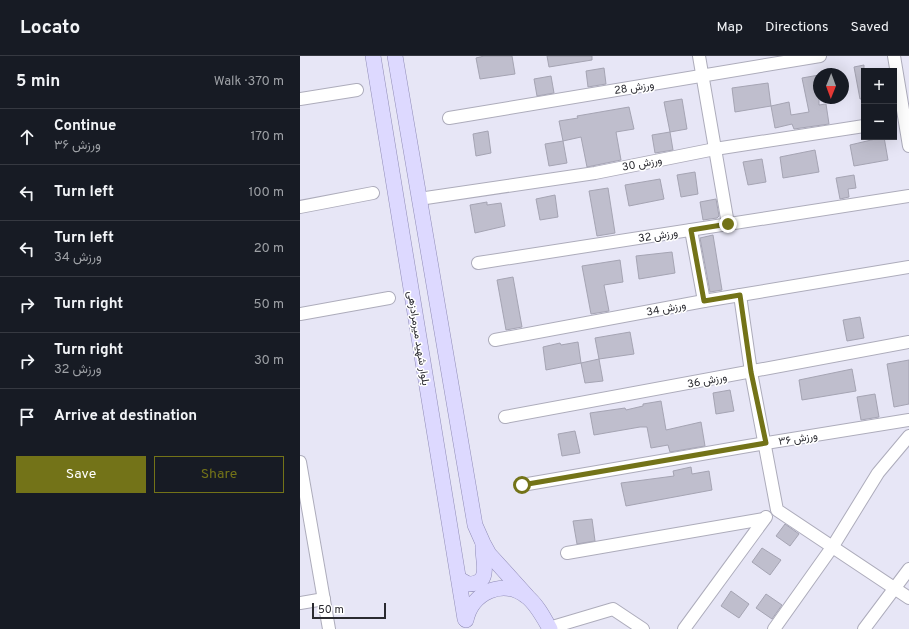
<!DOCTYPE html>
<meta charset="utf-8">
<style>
body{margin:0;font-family:Overpass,Vazirmatn,sans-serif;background:#20242c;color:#f1f3f6}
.controls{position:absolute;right:12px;top:12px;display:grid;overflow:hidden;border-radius:0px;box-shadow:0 4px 16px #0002}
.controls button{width:36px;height:36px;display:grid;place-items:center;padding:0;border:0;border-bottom:1px solid #363941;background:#171b24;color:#f1f3f6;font:20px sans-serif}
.compass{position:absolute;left:513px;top:12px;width:36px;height:36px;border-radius:50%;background:#171b24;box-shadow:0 4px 16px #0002;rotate:181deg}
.scale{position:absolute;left:12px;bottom:10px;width:74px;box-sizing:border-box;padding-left:4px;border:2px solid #2a2a30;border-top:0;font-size:11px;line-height:14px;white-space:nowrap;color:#2a2a30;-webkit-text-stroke:3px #fff;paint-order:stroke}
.stop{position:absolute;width:12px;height:12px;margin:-9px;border:3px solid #737318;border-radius:50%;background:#fff}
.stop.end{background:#737318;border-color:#fff;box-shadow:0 1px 4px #0008}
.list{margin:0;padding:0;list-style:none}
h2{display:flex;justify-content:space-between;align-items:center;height:52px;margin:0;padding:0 16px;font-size:17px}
h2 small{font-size:13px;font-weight:400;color:#9ea1a6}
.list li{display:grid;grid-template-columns:26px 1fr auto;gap:12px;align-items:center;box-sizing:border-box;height:56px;padding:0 16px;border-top:1px solid #363941}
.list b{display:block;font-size:15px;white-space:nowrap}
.list p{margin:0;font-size:13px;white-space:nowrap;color:#9ea1a6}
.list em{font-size:13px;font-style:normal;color:#9ea1a6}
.actions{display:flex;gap:8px;padding:12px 16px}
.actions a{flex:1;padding:9px 0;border:1px solid #737318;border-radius:0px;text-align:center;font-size:14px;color:#737318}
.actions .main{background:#737318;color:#fff}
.icon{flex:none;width:22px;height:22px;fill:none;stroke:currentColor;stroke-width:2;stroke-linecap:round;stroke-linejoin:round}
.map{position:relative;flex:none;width:609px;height:573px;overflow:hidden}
header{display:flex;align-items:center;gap:24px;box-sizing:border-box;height:56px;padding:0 20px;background:#171b24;border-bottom:1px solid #363941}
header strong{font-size:19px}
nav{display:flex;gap:22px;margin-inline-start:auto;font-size:14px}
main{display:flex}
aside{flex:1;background:#171b24}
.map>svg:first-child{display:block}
.building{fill:#bfbecd;stroke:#a5a4b3}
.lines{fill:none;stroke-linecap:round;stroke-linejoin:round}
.minor-casing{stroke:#adacbb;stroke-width:14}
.major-casing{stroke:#908cb7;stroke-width:16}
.minor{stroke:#fff;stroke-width:12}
.major{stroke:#ddd9ff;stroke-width:15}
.route{stroke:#737318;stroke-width:5}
.labels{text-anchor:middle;stroke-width:3;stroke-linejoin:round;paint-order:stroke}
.street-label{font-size:11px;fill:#2a2a30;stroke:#fff}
</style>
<header>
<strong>Locato</strong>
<nav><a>Map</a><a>Directions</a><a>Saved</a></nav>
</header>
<main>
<aside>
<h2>5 min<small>Walk · 370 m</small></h2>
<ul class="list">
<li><svg class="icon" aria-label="ahead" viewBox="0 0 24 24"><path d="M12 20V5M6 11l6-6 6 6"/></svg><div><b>Continue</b><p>ورزش ۳۶</p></div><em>170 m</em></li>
<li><svg class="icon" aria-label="left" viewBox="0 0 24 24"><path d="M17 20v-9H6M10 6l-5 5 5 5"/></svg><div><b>Turn left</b></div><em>100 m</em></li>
<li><svg class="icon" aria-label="left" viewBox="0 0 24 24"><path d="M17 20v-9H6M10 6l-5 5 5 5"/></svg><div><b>Turn left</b><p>ورزش 34</p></div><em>20 m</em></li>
<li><svg class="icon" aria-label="right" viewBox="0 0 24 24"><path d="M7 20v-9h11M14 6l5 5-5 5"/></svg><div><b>Turn right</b></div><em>50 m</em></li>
<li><svg class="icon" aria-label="right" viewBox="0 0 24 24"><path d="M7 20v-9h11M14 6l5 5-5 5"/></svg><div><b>Turn right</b><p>ورزش 32</p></div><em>30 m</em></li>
<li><svg class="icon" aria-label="arrive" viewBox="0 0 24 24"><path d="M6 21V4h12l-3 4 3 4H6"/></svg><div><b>Arrive at destination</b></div></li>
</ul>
<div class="actions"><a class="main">Save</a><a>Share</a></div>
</aside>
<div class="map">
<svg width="609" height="573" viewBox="0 0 609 573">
<rect width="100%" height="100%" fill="#e7e6f6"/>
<!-- building -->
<g class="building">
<polygon points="184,0 212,0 215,18 180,23 176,2"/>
<polygon points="247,0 292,0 292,4 249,11"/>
<polygon points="564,9 564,43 560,43 554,11"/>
<polygon points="304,12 306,28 288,31 286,15"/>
<polygon points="519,19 519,49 526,48 529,68 494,73 492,68 475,72 471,50 489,46 491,59 509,56 502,22"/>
<polygon points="251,20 254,37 237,40 234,23"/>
<polygon points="468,27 471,50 435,56 432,32"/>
<polygon points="382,43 387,73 370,76 364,46"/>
<polygon points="329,51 334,73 316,76 321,104 287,111 281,81 263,85 259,65 278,62 277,60"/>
<polygon points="188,75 191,97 176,100 173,78"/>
<polygon points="370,76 373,94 355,97 352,79"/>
<polygon points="584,81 588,104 554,110 550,89"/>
<polygon points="263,85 267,107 249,110 245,88"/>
<polygon points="515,94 519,116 483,122 480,101"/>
<polygon points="462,103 466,126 448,129 443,106"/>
<polygon points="395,116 398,138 381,141 377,119"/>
<polygon points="554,119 556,132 548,133 549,141 540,143 536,122"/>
<polygon points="360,123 364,143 329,150 325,129"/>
<polygon points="308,132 315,177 297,180 289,135"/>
<polygon points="255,139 258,161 240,164 236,143"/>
<polygon points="416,143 419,160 417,162 403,164 400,146"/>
<polygon points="187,146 187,149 201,147 205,170 175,177 170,149"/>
<polygon points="413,179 422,234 410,236 400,182"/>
<polygon points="372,196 375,217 339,223 336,200"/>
<polygon points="320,204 323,226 304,229 309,255 291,258 282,210"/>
<polygon points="213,221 222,271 206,274 197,224"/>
<polygon points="560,261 564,282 547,285 543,264"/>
<polygon points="330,276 334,298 299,303 295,282"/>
<polygon points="278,286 281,307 246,314 243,291 260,287 261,289"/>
<polygon points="299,303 303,325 285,327 281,307"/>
<polygon points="609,304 609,348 594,351 587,308"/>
<polygon points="552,313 556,335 502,344 499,324"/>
<polygon points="430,334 434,355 416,358 413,337"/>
<polygon points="575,338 579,361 561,364 557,341"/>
<polygon points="361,345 366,374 401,366 405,390 370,396 368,389 351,392 347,371 340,371 294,379 290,357 325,352 326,354 343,350 343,348"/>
<polygon points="275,375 280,397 262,400 258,378"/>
<polygon points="391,411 392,418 409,415 412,434 326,450 321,427 374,420 373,415"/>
<polygon points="292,463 295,485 277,488 273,465"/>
<polygon points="485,468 499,478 490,490 476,480"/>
<polygon points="462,492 481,504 470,519 452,506"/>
<polygon points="431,535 449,548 439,562 421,550"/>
<polygon points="466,538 482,549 472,563 456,552"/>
</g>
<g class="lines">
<!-- minor casing -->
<g class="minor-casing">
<g id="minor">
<polyline points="399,0 428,168"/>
<polyline points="594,0 609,90"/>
<polyline points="0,43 57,34"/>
<polyline points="149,62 520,0"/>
<polyline points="119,143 295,117 415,93 564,70"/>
<polyline points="0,151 73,137"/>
<polyline points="391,174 404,245"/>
<polyline points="178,207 609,140"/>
<polyline points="440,239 451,316 477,454 609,542"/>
<polyline points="0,258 89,242"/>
<polyline points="195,284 404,245 609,211"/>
<polyline points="205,361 609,286"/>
<polyline points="0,406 29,573"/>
<polyline points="222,429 448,390 609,364"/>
<polyline points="267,497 464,463"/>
<polyline points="0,547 24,543"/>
<polyline points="249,572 313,553 343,573"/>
<polyline points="384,573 466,461"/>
<polyline points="474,573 533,490 578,417 609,380"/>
<polyline points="564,573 609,513"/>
</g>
</g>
<!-- major casing -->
<g class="major-casing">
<g id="major">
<polyline points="73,0 165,563"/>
<polyline points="95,0 175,469 183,487 189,498 227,540"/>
<path d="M 159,523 L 168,528 C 193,528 182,505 183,489"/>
<path d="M 166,564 C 172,537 202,522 226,540 C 236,547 244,562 250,573"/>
</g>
</g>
<!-- minor -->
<use href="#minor" class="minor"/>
<!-- major -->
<use href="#major" class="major"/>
</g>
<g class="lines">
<!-- route -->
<polyline class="route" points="222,429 466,387 451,316 440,239 404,245 391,174 428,168"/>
</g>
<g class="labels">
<!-- street labels -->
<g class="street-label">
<text transform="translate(334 31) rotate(-9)" y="4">ورزش 28</text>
<text transform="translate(342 107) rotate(-11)" y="4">ورزش 30</text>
<text transform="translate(358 179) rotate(-9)" y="4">ورزش 32</text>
<text transform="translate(366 252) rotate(-11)" y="4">ورزش 34</text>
<text transform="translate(119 282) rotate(81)" y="4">بلوار شهید میرمرادزهی</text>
<text transform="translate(407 324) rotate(-11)" y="4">ورزش 36</text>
<text transform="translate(498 382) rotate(-9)" y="4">ورزش ۳۶</text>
</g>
</g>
</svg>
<div class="controls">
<button>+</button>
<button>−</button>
</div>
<svg class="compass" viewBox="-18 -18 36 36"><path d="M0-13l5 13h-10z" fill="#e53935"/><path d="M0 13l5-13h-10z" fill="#9ea1a6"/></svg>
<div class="scale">50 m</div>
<div class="stop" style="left:222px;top:429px"></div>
<div class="stop end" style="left:428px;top:168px"></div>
</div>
</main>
